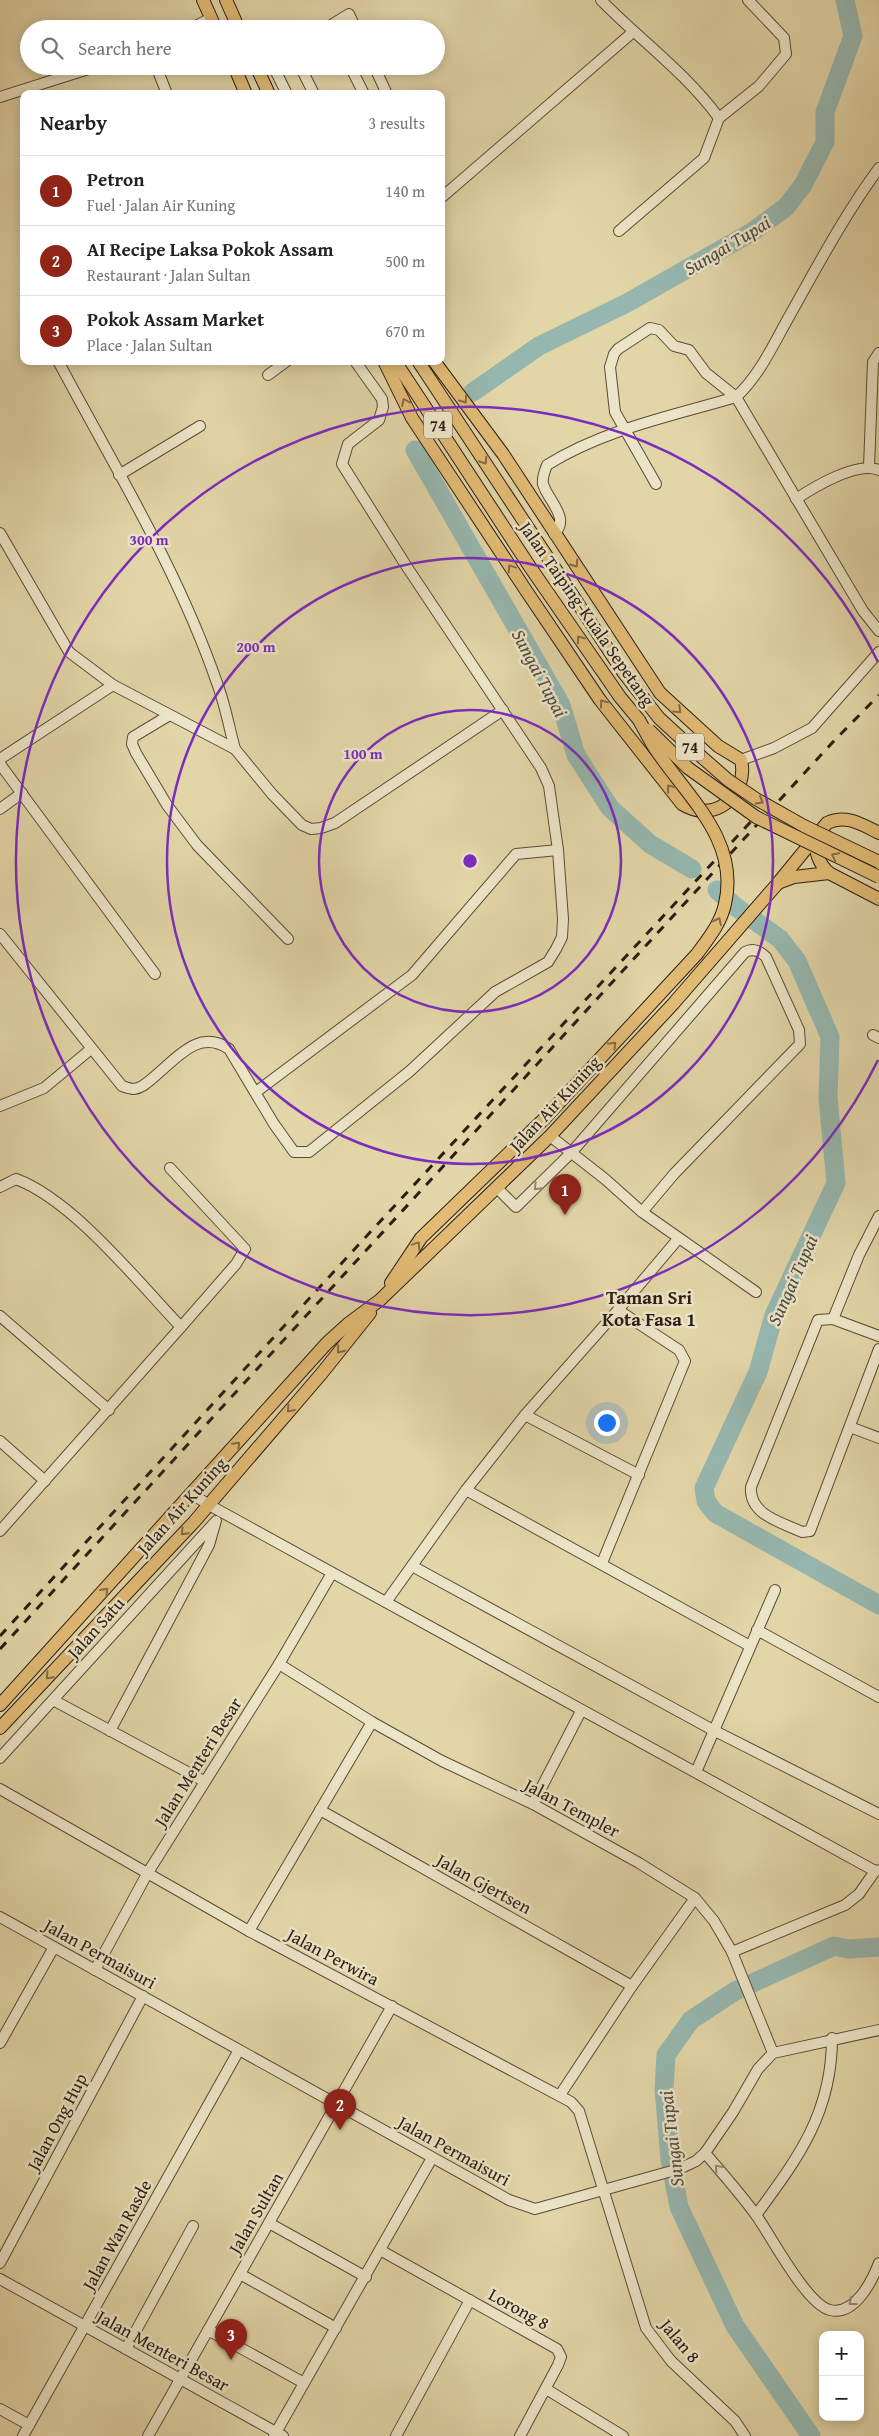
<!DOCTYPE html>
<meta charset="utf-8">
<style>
body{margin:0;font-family:"Gentium Book Plus",serif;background:#f6f6f6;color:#222}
.controls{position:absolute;right:15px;bottom:15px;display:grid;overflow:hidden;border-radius:10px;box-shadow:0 2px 12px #0003}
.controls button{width:45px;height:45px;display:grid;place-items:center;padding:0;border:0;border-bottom:1px solid #e0e0e0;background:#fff;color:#222;font:25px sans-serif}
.you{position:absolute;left:606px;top:1422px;width:18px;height:18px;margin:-12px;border:4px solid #fff;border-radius:50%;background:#1a73e8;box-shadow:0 0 0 8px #1a73e833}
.badge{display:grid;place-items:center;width:32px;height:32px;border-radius:50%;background:#8f2418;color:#fff;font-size:16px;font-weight:700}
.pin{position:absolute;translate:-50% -41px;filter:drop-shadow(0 1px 2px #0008)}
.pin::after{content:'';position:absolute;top:26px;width:18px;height:15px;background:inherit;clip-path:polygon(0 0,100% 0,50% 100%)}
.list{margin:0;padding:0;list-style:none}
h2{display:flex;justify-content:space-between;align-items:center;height:65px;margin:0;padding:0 20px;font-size:21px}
h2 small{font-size:16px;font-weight:400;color:#767676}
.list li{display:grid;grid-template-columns:32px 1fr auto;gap:15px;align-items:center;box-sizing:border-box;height:70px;padding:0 20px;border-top:1px solid #e0e0e0}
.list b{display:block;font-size:19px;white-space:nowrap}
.list p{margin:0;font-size:16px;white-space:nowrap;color:#767676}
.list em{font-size:16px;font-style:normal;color:#767676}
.icon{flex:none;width:28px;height:28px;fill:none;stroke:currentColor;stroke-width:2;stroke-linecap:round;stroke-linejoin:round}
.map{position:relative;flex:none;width:879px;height:2436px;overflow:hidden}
.search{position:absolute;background:#fff;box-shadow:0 2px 12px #0003;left:20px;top:20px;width:425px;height:55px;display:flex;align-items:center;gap:12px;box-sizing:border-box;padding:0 18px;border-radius:28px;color:#767676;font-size:19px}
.panel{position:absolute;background:#fff;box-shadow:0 2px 12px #0003;left:20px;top:90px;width:425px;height:275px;border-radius:10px}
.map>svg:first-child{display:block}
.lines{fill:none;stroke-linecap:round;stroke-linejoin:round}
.river{stroke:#96b7af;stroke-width:19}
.minor-casing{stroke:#594b39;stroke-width:12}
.major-casing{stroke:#2b1d14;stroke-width:14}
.minor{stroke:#ece4c6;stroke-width:10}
.major{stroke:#e1ba74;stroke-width:12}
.rail{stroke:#2b1d14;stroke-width:3;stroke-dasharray:9 9;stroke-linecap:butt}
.major-bridge-casing{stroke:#2b1d14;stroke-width:14;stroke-linecap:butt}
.major-bridge{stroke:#e1ba74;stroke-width:12}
.oneway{stroke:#866c44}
.oneway2{stroke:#958a76}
.ring{fill:none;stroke:#7b2cbf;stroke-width:2.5}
.labels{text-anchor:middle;stroke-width:5;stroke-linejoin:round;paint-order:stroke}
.shield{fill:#ece4c6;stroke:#655949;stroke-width:1}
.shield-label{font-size:16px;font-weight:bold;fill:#2b1d14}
.street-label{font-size:18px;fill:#2b1d14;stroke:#ece4c6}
.water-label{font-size:19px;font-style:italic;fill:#4b4b42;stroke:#ece4c6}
.neighbourhood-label{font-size:19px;font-weight:bold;fill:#2b1d14;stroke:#ece4c6}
.centre{fill:#7b2cbf;stroke:#ece4c6;stroke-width:2.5}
.ring-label{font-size:15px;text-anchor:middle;font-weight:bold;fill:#7b2cbf;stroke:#ece4c6;stroke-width:5;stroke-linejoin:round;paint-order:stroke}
</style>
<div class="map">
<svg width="879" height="2436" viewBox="0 0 879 2436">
<rect width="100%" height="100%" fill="#e2d5a7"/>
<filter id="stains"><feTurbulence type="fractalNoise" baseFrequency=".004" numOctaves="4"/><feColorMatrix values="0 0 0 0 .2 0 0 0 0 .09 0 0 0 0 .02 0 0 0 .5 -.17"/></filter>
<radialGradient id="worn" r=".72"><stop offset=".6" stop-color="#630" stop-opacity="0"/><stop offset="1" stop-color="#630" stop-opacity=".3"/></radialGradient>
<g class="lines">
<!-- river -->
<g class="river">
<polyline points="473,392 539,346 627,303 752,232 786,207 803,185 825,142 825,112 853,36 845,0"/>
<polyline points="415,450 561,705 576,755 610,808 650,844 692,869"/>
<polyline points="717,890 736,907 780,939 797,961 830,1037 828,1098 836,1183 774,1315 758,1372 704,1488 706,1501 715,1513 879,1605"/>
<polyline points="811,2436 735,2326 679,2207 670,2159 664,2089 666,2055 691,2020 735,1991 834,1946 848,1949 879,1947"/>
</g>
<!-- minor casing -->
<g class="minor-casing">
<g id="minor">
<path d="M 601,0 C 640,40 686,73 719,118"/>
<polyline points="331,25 349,14 356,29"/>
<polyline points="190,29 211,18"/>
<polyline points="156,66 167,94"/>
<polyline points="273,66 287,94"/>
<polyline points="300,66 314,94"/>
<polyline points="350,66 364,94"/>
<polyline points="374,66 387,94"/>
<polyline points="0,97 98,66"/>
<polyline points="441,198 633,32"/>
<polyline points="619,231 704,158 719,118 759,86 786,54 784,38 748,0"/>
<path d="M 58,361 C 114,466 178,570 217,683 C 225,704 229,727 235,749"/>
<polyline points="268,375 287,361"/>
<polyline points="869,467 873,362 879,353"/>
<polyline points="119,475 200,426"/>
<polyline points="656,484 615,412 610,367 614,354 618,349 650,328 659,330 674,346 689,350 706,373 736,397 863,611 879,631"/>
<path d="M 796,499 C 814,487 857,461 879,470"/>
<polyline points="0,533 69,652 113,685 235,749 272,794 302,825 311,829 321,828 335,823 503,710"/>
<path d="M 554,534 C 571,518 548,501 543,484 C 542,479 545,470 547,465 C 605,429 672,416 736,397 C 760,375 774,343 790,315 C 818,265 845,214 879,168"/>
<polyline points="168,716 133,737 132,744 136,753 167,805 197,845 288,939"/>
<polyline points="0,759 113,685"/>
<polyline points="741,760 774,748 812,728 879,652"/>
<polyline points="0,764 155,974"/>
<polyline points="0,809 22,793"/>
<path d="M 0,934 L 122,1086 C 125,1087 130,1089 134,1089 C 142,1088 148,1082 154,1077 C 177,1058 199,1028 229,1049 L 274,1124 L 294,1152 L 309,1152 L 410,1071 L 495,992 L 548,962 L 556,949 L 562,937 L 563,919 L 558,850 L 549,786 L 541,768 L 407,567 L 342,464 L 348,444 L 379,420 L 383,407 L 382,399 L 355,361"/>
<polyline points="873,1035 879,1038"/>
<polyline points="256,1092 412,975 516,854 558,850"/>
<polyline points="0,1106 44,1088 91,1049"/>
<polyline points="550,1136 605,1179 642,1212 756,1292"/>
<path d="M 0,1187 L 16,1179 C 73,1200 138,1282 181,1327"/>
<path d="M 498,1189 L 516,1207 L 571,1153 L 745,952 C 753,948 760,951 766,957 L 799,1030 L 800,1044 L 674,1174 L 642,1212"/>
<polyline points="0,1316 109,1410"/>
<polyline points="833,1319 859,1255 879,1216"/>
<path d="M 879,1336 L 833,1319 L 818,1320 L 751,1487 C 749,1515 781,1522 802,1532 L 810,1531 L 879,1349"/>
<polyline points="525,1415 639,1475"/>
<polyline points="850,1427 879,1438"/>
<polyline points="0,1441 45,1481"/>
<polyline points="466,1490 750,1646"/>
<polyline points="192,1494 209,1505 875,1871 879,1870"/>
<polyline points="0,1531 181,1327 236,1264 245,1249 170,1168"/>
<polyline points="602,1563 685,1361 679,1350 618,1310"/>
<polyline points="412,1566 713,1730 879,1814"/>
<polyline points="386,1602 466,1490 525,1415 618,1310 678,1239"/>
<polyline points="757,1630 879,1697"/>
<polyline points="279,1664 372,1722 442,1761 533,1804 639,1863 695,1898 714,1921 732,1952 773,2053"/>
<polyline points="53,1700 204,1781"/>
<polyline points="110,1731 209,1545 215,1524"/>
<polyline points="0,1758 216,1521"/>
<polyline points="696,1772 775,1590"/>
<polyline points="0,1789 249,1931 571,2102 579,2111 646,2328 671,2361 735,2421 745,2436"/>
<polyline points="533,1804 581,1711"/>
<polyline points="320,1810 632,1986"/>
<polyline points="0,1917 509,2200 535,2209 679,2169 696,2161 705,2153 733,2112 758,2069 773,2053 879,2030"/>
<polyline points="249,1931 372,1722"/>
<polyline points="732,1952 845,1905 859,1894 875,1871"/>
<polyline points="95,1970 147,1874 279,1664 332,1573"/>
<polyline points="0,2043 54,1947"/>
<polyline points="560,2095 632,1986 695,1898"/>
<path d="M 705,2153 C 722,2173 740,2193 756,2215 C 771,2236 807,2305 830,2310 C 855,2316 872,2281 879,2263"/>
<path d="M 756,2215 C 798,2158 832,2113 832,2038"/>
<polyline points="269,2223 366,2277"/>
<polyline points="380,2250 557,2349 561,2357 558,2365 520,2436"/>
<polyline points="0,2263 143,1996"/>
<polyline points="240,2274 336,2328"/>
<polyline points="0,2279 283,2436"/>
<polyline points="208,2330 304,2383"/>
<polyline points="126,2349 193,2226"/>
<polyline points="546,2389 623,2436"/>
<polyline points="0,2409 29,2425"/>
<polyline points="23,2436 239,2050"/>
<polyline points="148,2436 392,2006"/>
<polyline points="274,2436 432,2158"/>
<polyline points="396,2436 470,2300"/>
</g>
</g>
<!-- major casing -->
<g class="major-casing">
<g id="major">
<polyline points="203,0 216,29"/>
<polyline points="226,0 239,29"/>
<polyline points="234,66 246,94"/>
<polyline points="256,66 269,94"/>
<path d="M 384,361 L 412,418 L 527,592 L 600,700 L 682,804 C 715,825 749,794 741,760 L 718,746 L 660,693 L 503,454 L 434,361"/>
<polyline points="395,361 530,567 620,697 639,720"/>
<polyline points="418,361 556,570"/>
<path d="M 815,837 C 816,852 817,862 829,873 L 879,899"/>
<polyline points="778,883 794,877 829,873"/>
<polyline points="391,1283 421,1238 544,1119"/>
<path d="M 0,1705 L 327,1343 L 349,1323 L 380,1300 L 550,1136 L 673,1004 L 778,883 L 827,823 C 846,814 861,824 879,833"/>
<polyline points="0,1728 194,1522 322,1373 370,1313"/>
</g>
</g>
<!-- minor -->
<use href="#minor" class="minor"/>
<!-- major -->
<use href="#major" class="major"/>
<!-- rail -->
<g class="rail">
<polyline points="0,1636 362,1241 757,815"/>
<polyline points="0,1649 832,743 879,695"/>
</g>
<!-- major-bridge casing -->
<g class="major-bridge-casing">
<g id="major-bridge">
<polyline points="556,570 623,672 659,718 696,752 728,780 756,799 804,826 879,862"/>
<polyline points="649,730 688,768 756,817 879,877"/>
<path d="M 544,1119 L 697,954 C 708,939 721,923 725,904 C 740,839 686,796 654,747 C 649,739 644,729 639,720"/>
</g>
</g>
<!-- major-bridge -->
<use href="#major-bridge" class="major-bridge"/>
</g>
<!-- one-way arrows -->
<defs><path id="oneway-chevron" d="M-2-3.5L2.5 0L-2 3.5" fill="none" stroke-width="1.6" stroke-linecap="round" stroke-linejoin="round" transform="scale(1.25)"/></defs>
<g class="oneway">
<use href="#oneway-chevron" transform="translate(464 400) rotate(54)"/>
<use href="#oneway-chevron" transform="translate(405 402) rotate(-116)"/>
<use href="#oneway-chevron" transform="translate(484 461) rotate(57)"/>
<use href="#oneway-chevron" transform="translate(575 564) rotate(55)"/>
<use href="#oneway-chevron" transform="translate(511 568) rotate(-124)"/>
<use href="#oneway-chevron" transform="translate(580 639) rotate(-125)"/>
<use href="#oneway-chevron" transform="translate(603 703) rotate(-127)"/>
<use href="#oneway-chevron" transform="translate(678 710) rotate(43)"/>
<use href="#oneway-chevron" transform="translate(670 788) rotate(-128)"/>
<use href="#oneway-chevron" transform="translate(760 801) rotate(30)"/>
<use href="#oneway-chevron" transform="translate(835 856) rotate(-153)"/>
<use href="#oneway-chevron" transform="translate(718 921) rotate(-64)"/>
<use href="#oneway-chevron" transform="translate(613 1045) rotate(-47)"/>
<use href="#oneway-chevron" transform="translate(417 1245) rotate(-56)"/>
<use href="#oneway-chevron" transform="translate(340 1350) rotate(129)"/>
<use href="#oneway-chevron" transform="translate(290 1409) rotate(131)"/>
<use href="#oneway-chevron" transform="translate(237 1445) rotate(-47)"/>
<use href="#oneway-chevron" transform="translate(184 1532) rotate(133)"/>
<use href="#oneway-chevron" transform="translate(105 1591) rotate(-48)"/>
<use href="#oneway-chevron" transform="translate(49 1676) rotate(133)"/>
</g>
<g class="oneway2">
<use href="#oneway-chevron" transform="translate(537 1187) rotate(135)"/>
<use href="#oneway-chevron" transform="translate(718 2168) rotate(-131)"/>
<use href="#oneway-chevron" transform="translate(852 2302) rotate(143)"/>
</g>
<!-- distance rings -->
<g class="ring">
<circle cx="470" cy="861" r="151"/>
<circle cx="470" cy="861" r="303"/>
<path d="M878 1060A454 454 0 1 1 878 662"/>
</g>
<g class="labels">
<!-- shield labels -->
<g class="shield">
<rect x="424" y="411.5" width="28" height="27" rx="4"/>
<rect x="676" y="733.5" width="28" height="27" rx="4"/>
</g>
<g class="shield-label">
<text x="438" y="431">74</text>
<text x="690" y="753">74</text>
</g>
<!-- street labels -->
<g class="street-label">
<text transform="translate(587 614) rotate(55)" y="6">Jalan Taiping-Kuala Sepetang</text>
<text transform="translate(555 1104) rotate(-47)" y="6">Jalan Air Kuning</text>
<text transform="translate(182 1506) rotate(-48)" y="6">Jalan Air Kuning</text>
<text transform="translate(96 1628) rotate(-48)" y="6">Jalan Satu</text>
<text transform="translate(198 1762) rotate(-58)" y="6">Jalan Menteri Besar</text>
<text transform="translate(572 1808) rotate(28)" y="6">Jalan Templer</text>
<text transform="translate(484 1884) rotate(29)" y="6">Jalan Gjertsen</text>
<text transform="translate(100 1954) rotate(29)" y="6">Jalan Permaisuri</text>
<text transform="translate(333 1957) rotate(28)" y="6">Jalan Perwira</text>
<text transform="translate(57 2122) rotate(-62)" y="6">Jalan Ong Hup</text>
<text transform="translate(454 2151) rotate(29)" y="6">Jalan Permaisuri</text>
<text transform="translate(256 2213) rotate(-60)" y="6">Jalan Sultan</text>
<text transform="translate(117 2235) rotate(-61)" y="6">Jalan Wan Rasde</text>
<text transform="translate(519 2309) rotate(29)" y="6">Lorong 8</text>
<text transform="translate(680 2341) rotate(50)" y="6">Jalan 8</text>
<text transform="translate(163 2351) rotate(29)" y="6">Jalan Menteri Besar</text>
</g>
<!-- water labels -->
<g class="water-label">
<text transform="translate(727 245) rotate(-31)" y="7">Sungai Tupai</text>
<text transform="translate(540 673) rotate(62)" y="7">Sungai Tupai</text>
<text transform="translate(792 1280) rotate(-66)" y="7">Sungai Tupai</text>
<text transform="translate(671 2139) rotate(-97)" y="7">Sungai Tupai</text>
</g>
<!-- neighbourhood labels -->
<g class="neighbourhood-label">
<text x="649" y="1304">Taman Sri<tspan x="649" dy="22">Kota Fasa 1</tspan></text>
</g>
</g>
<circle cx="470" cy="861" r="8" class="centre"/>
<g class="ring-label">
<text x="149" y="545">300 m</text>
<text x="256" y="652">200 m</text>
<text x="363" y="759">100 m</text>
</g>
<rect width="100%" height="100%" filter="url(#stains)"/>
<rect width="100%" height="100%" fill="url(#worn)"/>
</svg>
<div class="controls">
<button>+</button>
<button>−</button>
</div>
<div class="you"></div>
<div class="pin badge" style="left:565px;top:1215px">1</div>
<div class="pin badge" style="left:340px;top:2130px">2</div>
<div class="pin badge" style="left:231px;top:2360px">3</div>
<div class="search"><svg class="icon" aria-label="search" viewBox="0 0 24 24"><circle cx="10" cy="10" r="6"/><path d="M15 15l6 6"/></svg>Search here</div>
<section class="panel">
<h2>Nearby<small>3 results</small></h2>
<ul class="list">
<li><span class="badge">1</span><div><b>Petron</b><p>Fuel · Jalan Air Kuning</p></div><em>140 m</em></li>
<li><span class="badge">2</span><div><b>AI Recipe Laksa Pokok Assam</b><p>Restaurant · Jalan Sultan</p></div><em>500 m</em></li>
<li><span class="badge">3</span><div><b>Pokok Assam Market</b><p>Place · Jalan Sultan</p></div><em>670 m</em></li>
</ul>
</section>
</div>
